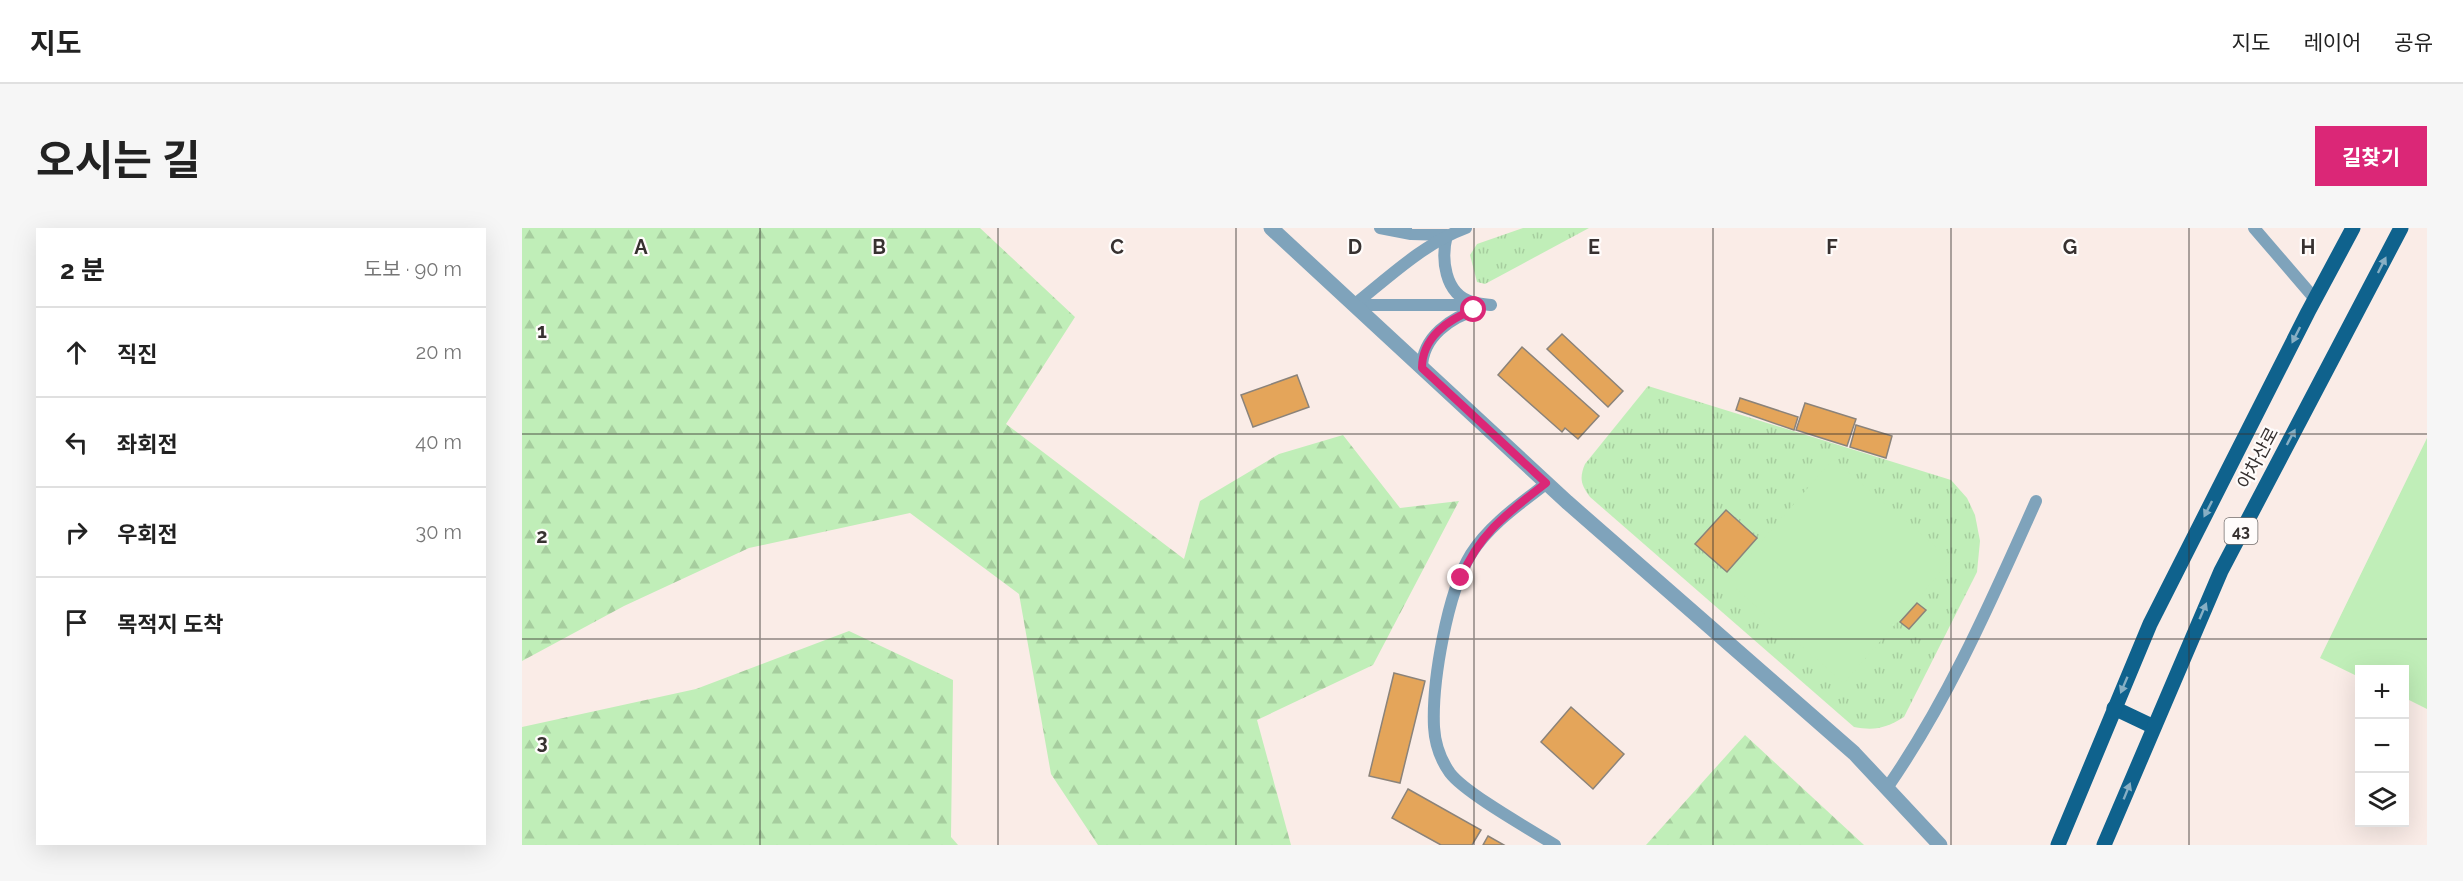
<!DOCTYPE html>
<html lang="ko">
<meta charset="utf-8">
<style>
body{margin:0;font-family:Raleway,"Noto Sans KR",sans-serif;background:#f6f6f6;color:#222}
.controls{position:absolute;right:18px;bottom:18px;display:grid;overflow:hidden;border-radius:0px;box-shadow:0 6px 24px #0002}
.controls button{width:54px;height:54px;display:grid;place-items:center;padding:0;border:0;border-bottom:2px solid #e0e0e0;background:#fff;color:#222;font:30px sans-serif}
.stop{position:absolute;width:18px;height:18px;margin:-14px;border:4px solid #db2777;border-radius:50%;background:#fff}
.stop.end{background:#db2777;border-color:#fff;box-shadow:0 2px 6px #0008}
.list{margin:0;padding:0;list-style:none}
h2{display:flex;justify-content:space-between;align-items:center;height:78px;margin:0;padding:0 24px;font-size:26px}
h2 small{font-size:20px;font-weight:400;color:#767676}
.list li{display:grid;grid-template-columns:39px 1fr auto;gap:18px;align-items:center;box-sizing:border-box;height:90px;padding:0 24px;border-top:2px solid #e0e0e0}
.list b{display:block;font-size:22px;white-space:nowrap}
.list em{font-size:20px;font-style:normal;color:#767676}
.icon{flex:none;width:33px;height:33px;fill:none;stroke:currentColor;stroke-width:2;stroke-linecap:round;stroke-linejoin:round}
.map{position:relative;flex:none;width:1905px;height:617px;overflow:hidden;border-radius:0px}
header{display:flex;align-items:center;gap:36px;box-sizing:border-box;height:84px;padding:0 30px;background:#fff;border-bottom:2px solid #e0e0e0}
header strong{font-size:28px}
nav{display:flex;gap:33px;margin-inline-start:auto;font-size:21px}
.intro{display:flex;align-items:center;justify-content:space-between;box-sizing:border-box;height:144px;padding:0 36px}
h1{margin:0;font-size:42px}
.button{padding:15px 27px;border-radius:0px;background:#db2777;color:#fff;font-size:21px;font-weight:700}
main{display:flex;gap:36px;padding:0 36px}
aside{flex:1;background:#fff;border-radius:0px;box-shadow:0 6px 24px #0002}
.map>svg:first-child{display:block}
.grass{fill:url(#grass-tufts)}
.forest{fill:url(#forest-firs)}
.garden{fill:#c0eeb8}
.building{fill:#e4a55a;stroke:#8b837a;stroke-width:1.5}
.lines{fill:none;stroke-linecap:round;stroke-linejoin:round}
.lane{stroke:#7fa3bb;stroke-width:12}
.street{stroke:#7fa3bb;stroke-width:15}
.primary{stroke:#0f628d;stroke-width:15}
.oneway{fill:#87afc4}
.route{stroke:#db2777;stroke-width:8}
.grid{fill:none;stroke:#373130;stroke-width:1.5;stroke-opacity:0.55}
.labels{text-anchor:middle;stroke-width:4.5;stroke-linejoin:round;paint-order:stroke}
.shield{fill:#fffcfb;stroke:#736e6d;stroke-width:1.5}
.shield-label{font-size:16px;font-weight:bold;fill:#373130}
.street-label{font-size:18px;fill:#373130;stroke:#fffcfb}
.grid-label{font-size:20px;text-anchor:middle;font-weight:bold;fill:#373130;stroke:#fffcfb;stroke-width:4.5;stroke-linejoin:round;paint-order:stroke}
</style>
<header>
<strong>지도</strong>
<nav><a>지도</a><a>레이어</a><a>공유</a></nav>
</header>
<div class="intro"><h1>오시는 길</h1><a class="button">길찾기</a></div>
<main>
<aside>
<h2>2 분<small>도보 · 90 m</small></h2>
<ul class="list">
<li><svg class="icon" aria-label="ahead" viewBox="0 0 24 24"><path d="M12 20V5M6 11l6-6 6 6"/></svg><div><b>직진</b></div><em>20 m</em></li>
<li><svg class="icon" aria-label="left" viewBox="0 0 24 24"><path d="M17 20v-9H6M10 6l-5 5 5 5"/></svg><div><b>좌회전</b></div><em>40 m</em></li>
<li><svg class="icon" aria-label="right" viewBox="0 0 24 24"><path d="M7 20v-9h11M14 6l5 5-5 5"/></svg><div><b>우회전</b></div><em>30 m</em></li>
<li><svg class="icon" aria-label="arrive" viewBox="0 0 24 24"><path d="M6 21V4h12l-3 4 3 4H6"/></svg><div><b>목적지 도착</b></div></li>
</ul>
</aside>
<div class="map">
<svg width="1905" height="617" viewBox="0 0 1905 617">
<defs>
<pattern id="grass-tufts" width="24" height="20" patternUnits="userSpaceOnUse" patternTransform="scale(1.5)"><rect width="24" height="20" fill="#c0eeb8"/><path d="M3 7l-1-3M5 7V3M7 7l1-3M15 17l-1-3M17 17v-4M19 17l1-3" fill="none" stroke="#a6cd9e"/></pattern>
<pattern id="forest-firs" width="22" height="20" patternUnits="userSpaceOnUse" patternTransform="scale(1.5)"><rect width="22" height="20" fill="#c0eeb8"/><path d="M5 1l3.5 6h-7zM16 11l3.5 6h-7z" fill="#a6cd9e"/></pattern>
</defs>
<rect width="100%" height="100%" fill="#faece7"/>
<!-- grass -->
<g class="grass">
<polygon points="1001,0 1067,0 963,56 955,54 948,27 955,16"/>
<path d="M 1126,158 L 1429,252 L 1445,270 L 1453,287 L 1458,313 L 1455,344 L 1382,489 C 1364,500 1353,503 1332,499 L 1068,269 C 1059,257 1057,250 1063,236 Z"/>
</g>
<!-- forest -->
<g class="forest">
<polygon points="0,0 458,0 553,89 484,196 662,331 678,273 757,226 821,207 878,280 937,273 851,437 735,492 769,617 576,617 529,546 497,366 388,285 227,320 102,378 0,433"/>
<polygon points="327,403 431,452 429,609 436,617 0,617 0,499 174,461"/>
<polygon points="1223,507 1342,617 1124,617"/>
</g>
<!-- garden -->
<g class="garden">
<polygon points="1905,210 1905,481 1883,470 1882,442 1838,442 1837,449 1798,430"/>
<polygon points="1311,231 1429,332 1322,455 1205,353"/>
</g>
<!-- building -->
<g class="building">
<polygon points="1040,106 1101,163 1086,179 1025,121"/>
<polygon points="1000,119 1077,188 1056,211 1043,200 1040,204 976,147"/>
<polygon points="775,147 787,179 731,199 719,167"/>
<polygon points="1218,170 1276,189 1272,202 1214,182"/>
<polygon points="1283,175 1334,191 1325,218 1274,202"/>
<polygon points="1334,197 1370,208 1364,230 1328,219"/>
<polygon points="1204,282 1235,310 1205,344 1173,316"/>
<polygon points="1395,375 1404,382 1387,401 1378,394"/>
<polygon points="872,445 903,453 878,555 847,548"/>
<polygon points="1049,479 1102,526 1071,561 1019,514"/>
<polygon points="886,561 959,602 950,617 919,617 870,590"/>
<polygon points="966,608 982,617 961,617"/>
</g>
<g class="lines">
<!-- lane -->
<g class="lane">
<path d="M 858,0 L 889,6 L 925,7 C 919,30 922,66 950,74 C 956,76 963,76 969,77"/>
<polyline points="1732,0 1793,71"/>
<polyline points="832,77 953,77"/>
<path d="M 832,77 C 867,49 901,16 944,0"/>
<path d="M 900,140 C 900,109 929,89 957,81"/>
<path d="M 1025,255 C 998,276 967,297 949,326 C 925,365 910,454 912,499 C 913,516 918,531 928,545 C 943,565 1009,602 1033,617"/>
<path d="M 1365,560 C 1427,471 1470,371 1514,273"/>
</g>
<!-- street -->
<polyline class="street" points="749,0 1045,274 1332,525 1418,617"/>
<!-- primary -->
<g class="primary">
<polyline points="1592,480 1632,499"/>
<polyline points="1536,617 1628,396 1786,84 1831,0"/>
<polyline points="1582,617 1699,343 1879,0"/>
</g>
</g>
<!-- one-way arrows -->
<defs><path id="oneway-solid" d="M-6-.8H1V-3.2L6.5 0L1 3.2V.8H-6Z" transform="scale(1.5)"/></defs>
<g class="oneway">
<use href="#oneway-solid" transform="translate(1860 37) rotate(-63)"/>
<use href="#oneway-solid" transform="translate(1774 107) rotate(117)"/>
<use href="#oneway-solid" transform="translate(1769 209) rotate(-62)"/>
<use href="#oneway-solid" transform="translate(1686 281) rotate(117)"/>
<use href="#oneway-solid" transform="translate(1681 383) rotate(-67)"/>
<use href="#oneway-solid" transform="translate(1602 457) rotate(113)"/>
<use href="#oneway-solid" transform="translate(1605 563) rotate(-68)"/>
</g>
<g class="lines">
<!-- route -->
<path class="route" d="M 939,350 C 957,305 987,284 1024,255 L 900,140 C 900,110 926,91 952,82"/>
</g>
<!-- grid -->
<path class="grid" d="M 238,0 L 238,617M 476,0 L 476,617M 714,0 L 714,617M 952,0 L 952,617M 1191,0 L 1191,617M 1429,0 L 1429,617M 1667,0 L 1667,617M 0,206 L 1905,206M 0,411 L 1905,411"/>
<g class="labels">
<!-- shield labels -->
<rect class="shield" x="1702.5" y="290" width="33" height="26" rx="4.5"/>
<g class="shield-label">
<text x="1719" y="309">43</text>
</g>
<!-- street labels -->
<g class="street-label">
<text transform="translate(1736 230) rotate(-62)" y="6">아차산로</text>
</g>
</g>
<g class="grid-label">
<text x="119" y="26">A</text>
<text x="357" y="26">B</text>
<text x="595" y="26">C</text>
<text x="833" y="26">D</text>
<text x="1072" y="26">E</text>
<text x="1310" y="26">F</text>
<text x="1548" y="26">G</text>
<text x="1786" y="26">H</text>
<text x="20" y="110">1</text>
<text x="20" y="315">2</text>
<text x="20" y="521">3</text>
</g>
</svg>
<div class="controls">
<button>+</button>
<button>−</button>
<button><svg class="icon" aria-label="layers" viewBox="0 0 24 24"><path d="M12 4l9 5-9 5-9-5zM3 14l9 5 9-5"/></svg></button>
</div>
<div class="stop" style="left:952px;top:82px"></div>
<div class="stop end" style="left:939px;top:350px"></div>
</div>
</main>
